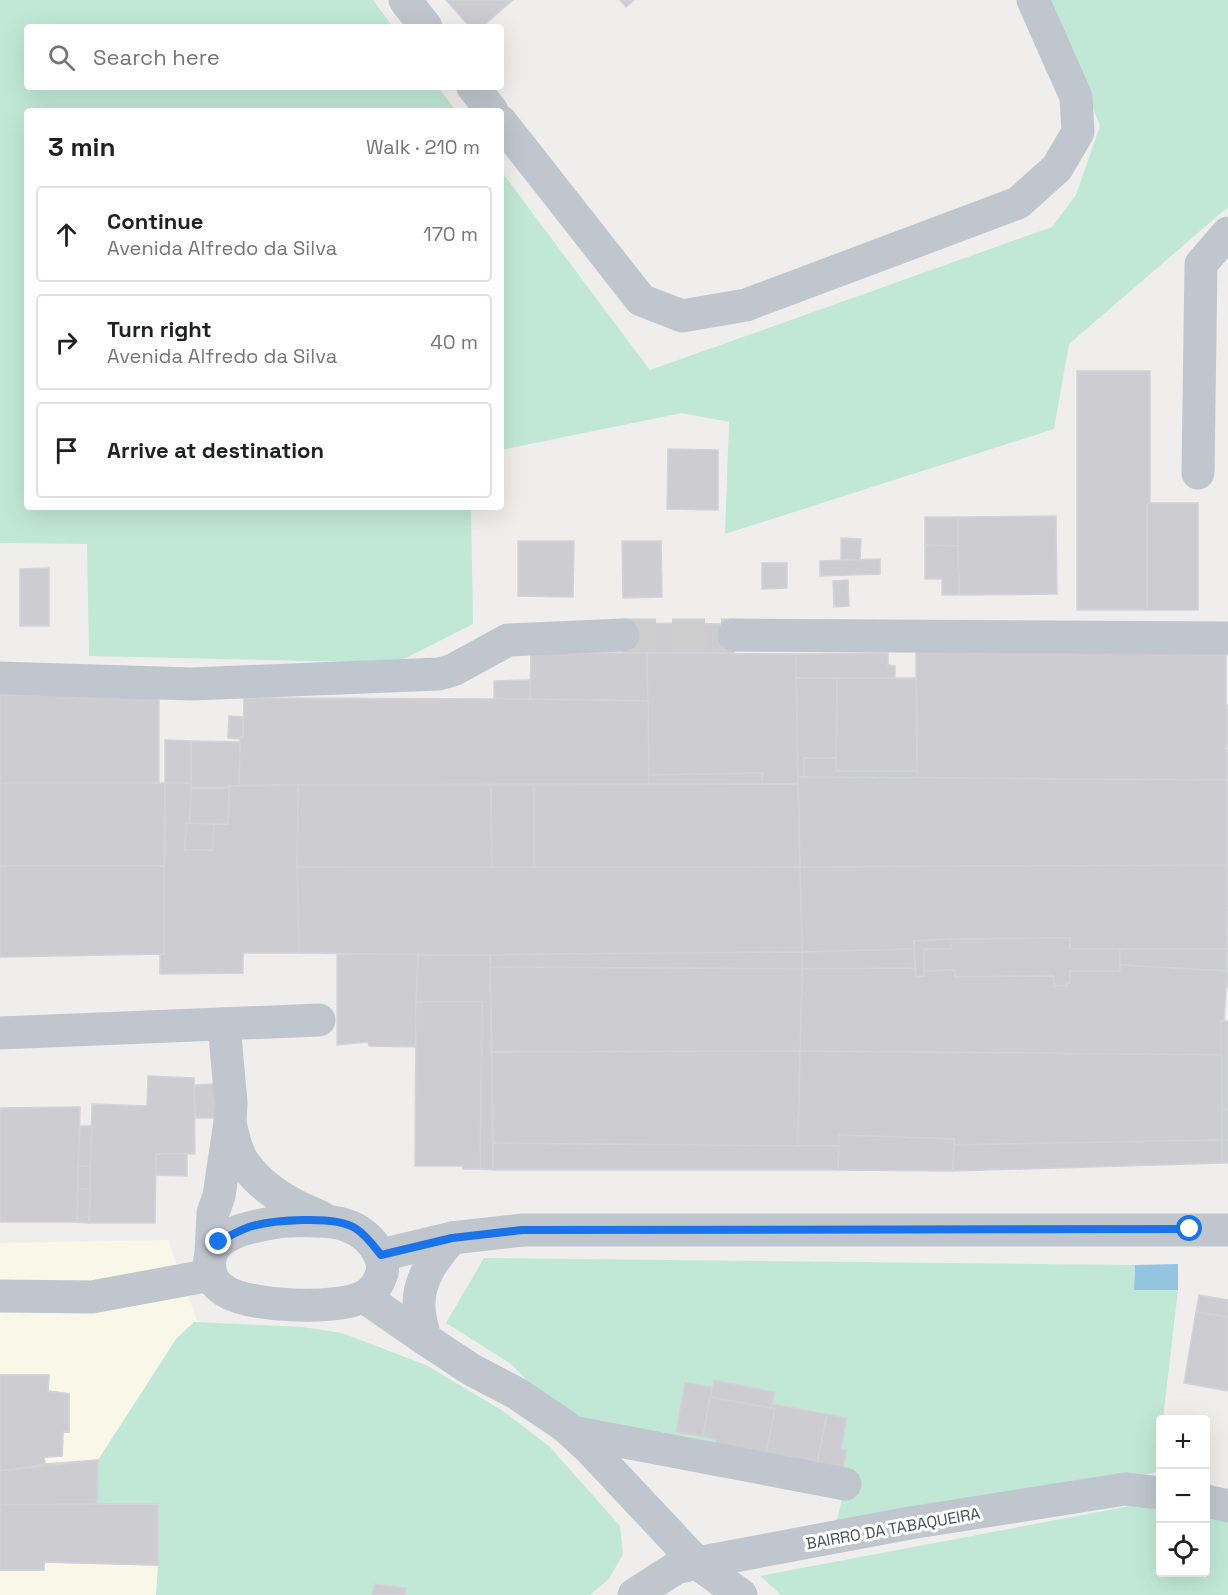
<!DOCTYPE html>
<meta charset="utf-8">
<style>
body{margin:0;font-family:"Space Grotesk",sans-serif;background:#f6f6f6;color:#202124}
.controls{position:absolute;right:18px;bottom:18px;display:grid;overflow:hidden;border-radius:6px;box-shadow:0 6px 24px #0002}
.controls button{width:54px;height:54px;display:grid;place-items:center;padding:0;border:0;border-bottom:2px solid #e0e0e0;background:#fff;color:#202124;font:30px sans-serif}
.stop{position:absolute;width:18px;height:18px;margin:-14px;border:4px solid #1a73e8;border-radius:50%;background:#fff}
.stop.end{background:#1a73e8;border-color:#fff;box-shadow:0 2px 6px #0008}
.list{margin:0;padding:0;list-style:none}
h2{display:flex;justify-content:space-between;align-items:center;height:78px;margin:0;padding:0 24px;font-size:26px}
h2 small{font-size:20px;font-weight:400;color:#757577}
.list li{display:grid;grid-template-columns:39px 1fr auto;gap:18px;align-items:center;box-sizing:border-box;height:96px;margin:0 12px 12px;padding:0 12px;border:2px solid #e0e0e0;border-radius:6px}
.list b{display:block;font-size:22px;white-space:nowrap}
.list p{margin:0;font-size:20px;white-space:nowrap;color:#757577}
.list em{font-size:20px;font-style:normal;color:#757577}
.icon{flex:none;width:33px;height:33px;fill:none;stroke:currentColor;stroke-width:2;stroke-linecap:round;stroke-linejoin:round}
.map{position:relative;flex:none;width:1228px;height:1595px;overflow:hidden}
.search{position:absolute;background:#fff;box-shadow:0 6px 24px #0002;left:24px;top:24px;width:480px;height:66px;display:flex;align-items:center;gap:15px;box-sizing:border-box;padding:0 21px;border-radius:6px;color:#757577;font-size:22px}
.panel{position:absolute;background:#fff;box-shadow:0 6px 24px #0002;left:24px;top:108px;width:480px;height:402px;border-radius:6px}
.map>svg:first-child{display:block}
.commercial{fill:#f9f7e8}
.green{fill:#c1e8d6}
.water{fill:#93c5e0}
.building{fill:#ccccd1;stroke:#d2d3d8;stroke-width:1.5}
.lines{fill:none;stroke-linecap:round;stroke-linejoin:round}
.minor-tunnel{stroke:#cececf;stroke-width:33;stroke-dasharray:33 16;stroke-linecap:butt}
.minor{stroke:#c0c6ce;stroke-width:33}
.route{stroke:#1a73e8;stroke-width:8}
.labels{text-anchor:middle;stroke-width:6;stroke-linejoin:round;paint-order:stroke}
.street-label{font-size:16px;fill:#484e58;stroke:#fff}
</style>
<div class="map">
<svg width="1228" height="1595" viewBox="0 0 1228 1595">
<rect width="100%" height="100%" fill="#f0eeed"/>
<!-- commercial -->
<polygon class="commercial" points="168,1240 232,1417 216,1595 0,1595 0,1243"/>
<!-- green -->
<g class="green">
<polygon points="0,0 373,0 393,27 27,27 27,87 438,87 456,111 27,111 27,507 471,507 473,624 396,663 89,656 87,544 0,543"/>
<polygon points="1047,0 1228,0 1228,207 1069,344 1054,429 725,534 729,422 682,413 501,450 501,171 650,370 1052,227 1076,195 1100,126 1060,24"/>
<polygon points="484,1258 1135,1265 1134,1290 1178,1290 1163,1419 1160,1420 1157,1472 833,1538 845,1485 573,1427 511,1364 446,1323"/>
<polygon points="194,1322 303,1327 342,1333 426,1365 503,1411 550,1447 620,1526 623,1554 609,1579 590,1595 156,1595 158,1565 158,1504 97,1504 98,1460 176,1339"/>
<polygon points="1135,1505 1160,1510 1160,1572 1206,1572 1206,1518 1228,1521 1228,1595 781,1595 760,1576"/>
</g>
<!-- water -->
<polygon class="water" points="1178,1264 1178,1290 1134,1290 1135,1265"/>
<!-- building -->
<g class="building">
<polygon points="446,0 513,0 482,27 470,27"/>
<polygon points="620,0 634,0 626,7"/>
<polygon points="1077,371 1150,371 1150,503 1147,503 1147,610 1077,610"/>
<polygon points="668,449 718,450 718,510 667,509"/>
<rect x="1147" y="503" width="51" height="107"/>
<polygon points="1056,516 1057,594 959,595 958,517"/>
<polygon points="925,517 958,517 958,546 925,545"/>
<polygon points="841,538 861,539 860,560 841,560"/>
<polygon points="518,541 574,541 573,597 518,596"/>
<polygon points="622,541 661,541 662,597 623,598"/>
<polygon points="925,545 958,546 959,595 942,595 942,579 925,579"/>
<polygon points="880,559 880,574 820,576 820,561"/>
<polygon points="762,563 787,563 787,588 762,589"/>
<polygon points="49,568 49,626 20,626 20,569"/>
<polygon points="848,580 849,606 834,607 833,581"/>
<polygon points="623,623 733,624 734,653 623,653"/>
<polygon points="916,652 1226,652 1226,780 917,778"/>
<polygon points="531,653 647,653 648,701 530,699"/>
<polygon points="647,653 796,654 798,784 762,784 762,773 649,775"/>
<polygon points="888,653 888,665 895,666 895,678 796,678 796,654"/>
<polygon points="796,678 837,678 836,758 804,758 804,777 798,777"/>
<polygon points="837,678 916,678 917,771 836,771"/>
<polygon points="530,680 530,699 494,698 494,681"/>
<polygon points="0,695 159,696 159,783 0,783"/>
<polygon points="244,698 530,699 648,701 649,784 239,785 240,737 243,737"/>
<rect x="1226" y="705" width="2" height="42"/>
<polygon points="229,716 243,717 243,737 240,737 240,739 228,738"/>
<polygon points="165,740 191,741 191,783 165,783"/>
<polygon points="191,741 240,742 239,786 228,786 229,788 191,788"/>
<polygon points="1226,749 1228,750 1228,780 1226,780"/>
<polygon points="804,758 836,758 836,771 917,771 917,778 804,777"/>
<polygon points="762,773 762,784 649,784 649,775"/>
<polygon points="798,777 1226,780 1226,865 800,867"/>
<polygon points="1226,780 1228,780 1228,988 1226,987"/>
<polygon points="0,783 165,783 164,866 0,866"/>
<polygon points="165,783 191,783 190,824 186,823 185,850 213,850 214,824 228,824 228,786 298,785 299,953 243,953 243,973 160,974 160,954 164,954"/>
<polygon points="798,784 800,867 534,868 534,785"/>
<polygon points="298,785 491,785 492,868 297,867"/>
<polygon points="491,785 534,785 534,868 492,868"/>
<polygon points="191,788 229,788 228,824 190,824"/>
<polygon points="186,823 214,824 213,850 185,850"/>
<polygon points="1226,865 1227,949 1070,949 1070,938 950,939 914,941 914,949 802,952 800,867"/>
<polygon points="0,866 164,866 164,954 0,957"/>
<polygon points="297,867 800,867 802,952 463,955 299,953"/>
<polygon points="1070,938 1070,949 1120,949 1120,971 1070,971 1070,983 1067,983 1067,986 1054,986 1053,976 955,977 955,970 924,971 924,949 951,949 950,939"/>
<polygon points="950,939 951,949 924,949 924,976 916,977 914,941"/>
<polygon points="914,949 915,969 802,969 802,952"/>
<polygon points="1120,949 1227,949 1227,971 1120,965"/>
<polygon points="802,952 802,969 490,967 490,955"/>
<polygon points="337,954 418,955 416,1047 369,1046 368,1042 337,1045"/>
<polygon points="418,955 490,955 493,1170 480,1169 482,1002 416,1002"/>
<polygon points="1120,965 1227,971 1224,1021 1221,1021 1222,1055 800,1051 802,969 912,968 915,969 916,977 924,976 924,971 955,970 955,977 1053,976 1054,986 1067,986 1067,983 1070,983 1070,971 1120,971"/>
<polygon points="490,967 802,969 800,1051 492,1052"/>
<polygon points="416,1002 482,1002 480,1169 463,1169 463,1166 415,1166"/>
<polygon points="1221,1021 1228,1021 1228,1110 1222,1110"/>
<polygon points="800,1051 798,1146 493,1143 492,1052"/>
<polygon points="800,1051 1222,1055 1222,1140 954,1145 954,1139 839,1135 839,1146 798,1146"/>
<polygon points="148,1076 194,1078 195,1154 156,1154 155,1223 89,1223 92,1104 147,1106"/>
<polygon points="214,1084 215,1118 196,1118 194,1085"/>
<polygon points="80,1107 77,1222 0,1222 0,1108"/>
<rect x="1222" y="1110" width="6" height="30"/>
<polygon points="80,1126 92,1126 90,1166 78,1166"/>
<polygon points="839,1135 954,1139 953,1171 838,1170"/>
<rect x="1222" y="1140" width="6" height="23"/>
<polygon points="1222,1140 1222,1163 953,1171 954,1145"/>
<polygon points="493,1143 798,1146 839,1146 838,1170 493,1170"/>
<polygon points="156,1154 187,1154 187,1176 156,1175"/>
<rect x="78" y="1166" width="12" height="23"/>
<polygon points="78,1189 90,1189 89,1223 77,1222"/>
<polygon points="1199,1295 1228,1300 1228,1317 1196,1312"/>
<polygon points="1196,1312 1228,1317 1228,1391 1184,1383"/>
<polygon points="0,1375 49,1375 48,1391 69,1394 69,1432 63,1432 62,1456 44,1457 45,1464 98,1460 97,1504 158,1504 158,1565 44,1562 44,1570 0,1570"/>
<polygon points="0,1375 49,1375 48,1391 69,1394 69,1432 63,1432 62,1456 44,1457 45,1464 0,1471"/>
<polygon points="714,1380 775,1392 771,1408 710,1397"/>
<polygon points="685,1382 712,1387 703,1437 676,1432"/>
<polygon points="710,1397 775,1409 764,1465 712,1456 716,1440 703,1437"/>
<polygon points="772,1404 827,1414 815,1474 764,1464 775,1409 771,1408"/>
<polygon points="827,1414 847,1418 841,1449 847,1450 841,1479 815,1474"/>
<polygon points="98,1460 97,1504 0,1505 0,1471"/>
<polygon points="158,1504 158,1565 44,1562 44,1570 0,1570 0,1505"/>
<polygon points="374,1584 406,1588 405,1595 372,1595"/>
</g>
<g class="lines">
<!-- minor-tunnel -->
<polyline class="minor-tunnel" points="623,635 734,635"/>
<!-- minor -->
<g class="minor">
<polyline points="405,0 426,27"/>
<polyline points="473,87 492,111"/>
<polyline points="501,122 641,300 682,316 746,305 1018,203 1057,168 1078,132 1076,97 1033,0"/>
<polyline points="1198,473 1201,264 1228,233"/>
<polyline points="734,635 1228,638"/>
<polyline points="0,678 191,684 439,674 453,670 508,640 623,635"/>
<polyline points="0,1033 319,1020"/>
<path d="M 231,1127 C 234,1139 236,1152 244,1163 C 263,1190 291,1205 321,1217"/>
<path d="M 285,1221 C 317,1221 351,1216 373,1244 C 380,1254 384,1262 382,1273 C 379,1283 372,1293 363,1297 C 334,1310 251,1307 225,1291 C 216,1285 211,1279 210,1269 C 204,1231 259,1225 285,1221 Z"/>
<polyline points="211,1253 213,1213 219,1196 230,1122 231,1103 224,1024"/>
<polyline points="381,1255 452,1238 523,1230 1228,1230"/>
<polyline points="0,1296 92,1297 211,1275"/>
<polyline points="364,1297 425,1339 472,1370 516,1393 565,1426 588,1447 697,1563 741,1595"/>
<path d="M 425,1339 C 423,1329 419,1317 419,1306 C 418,1279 435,1257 452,1238"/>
<polyline points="572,1432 845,1484"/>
<polyline points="1206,1501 1228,1506"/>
<polyline points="634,1595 676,1568 697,1563 910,1523 1125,1489 1160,1493"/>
</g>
</g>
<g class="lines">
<!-- route -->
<path class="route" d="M 219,1242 C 229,1236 238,1231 249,1227 C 271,1220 335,1215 355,1228 C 366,1235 373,1245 381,1255 L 452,1238 L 522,1230 L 1190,1229"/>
</g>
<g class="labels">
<!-- street labels -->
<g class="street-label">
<text transform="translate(893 1528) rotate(-10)" y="6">BAIRRO DA TABAQUEIRA</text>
</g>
</g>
</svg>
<div class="controls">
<button>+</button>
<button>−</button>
<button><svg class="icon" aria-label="locate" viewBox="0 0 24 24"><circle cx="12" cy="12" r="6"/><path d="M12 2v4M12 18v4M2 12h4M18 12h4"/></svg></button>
</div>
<div class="stop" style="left:1190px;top:1229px"></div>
<div class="stop end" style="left:219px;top:1242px"></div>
<div class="search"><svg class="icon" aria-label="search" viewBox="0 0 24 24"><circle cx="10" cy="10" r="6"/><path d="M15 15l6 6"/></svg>Search here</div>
<section class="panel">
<h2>3 min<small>Walk · 210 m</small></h2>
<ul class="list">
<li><svg class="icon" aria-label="ahead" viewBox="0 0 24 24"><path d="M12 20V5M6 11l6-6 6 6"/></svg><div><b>Continue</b><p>Avenida Alfredo da Silva</p></div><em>170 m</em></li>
<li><svg class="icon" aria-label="right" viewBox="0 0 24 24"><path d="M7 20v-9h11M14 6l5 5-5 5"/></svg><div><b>Turn right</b><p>Avenida Alfredo da Silva</p></div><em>40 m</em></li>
<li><svg class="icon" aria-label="arrive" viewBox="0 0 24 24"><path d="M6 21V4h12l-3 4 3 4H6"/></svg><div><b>Arrive at destination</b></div></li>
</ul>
</section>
</div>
